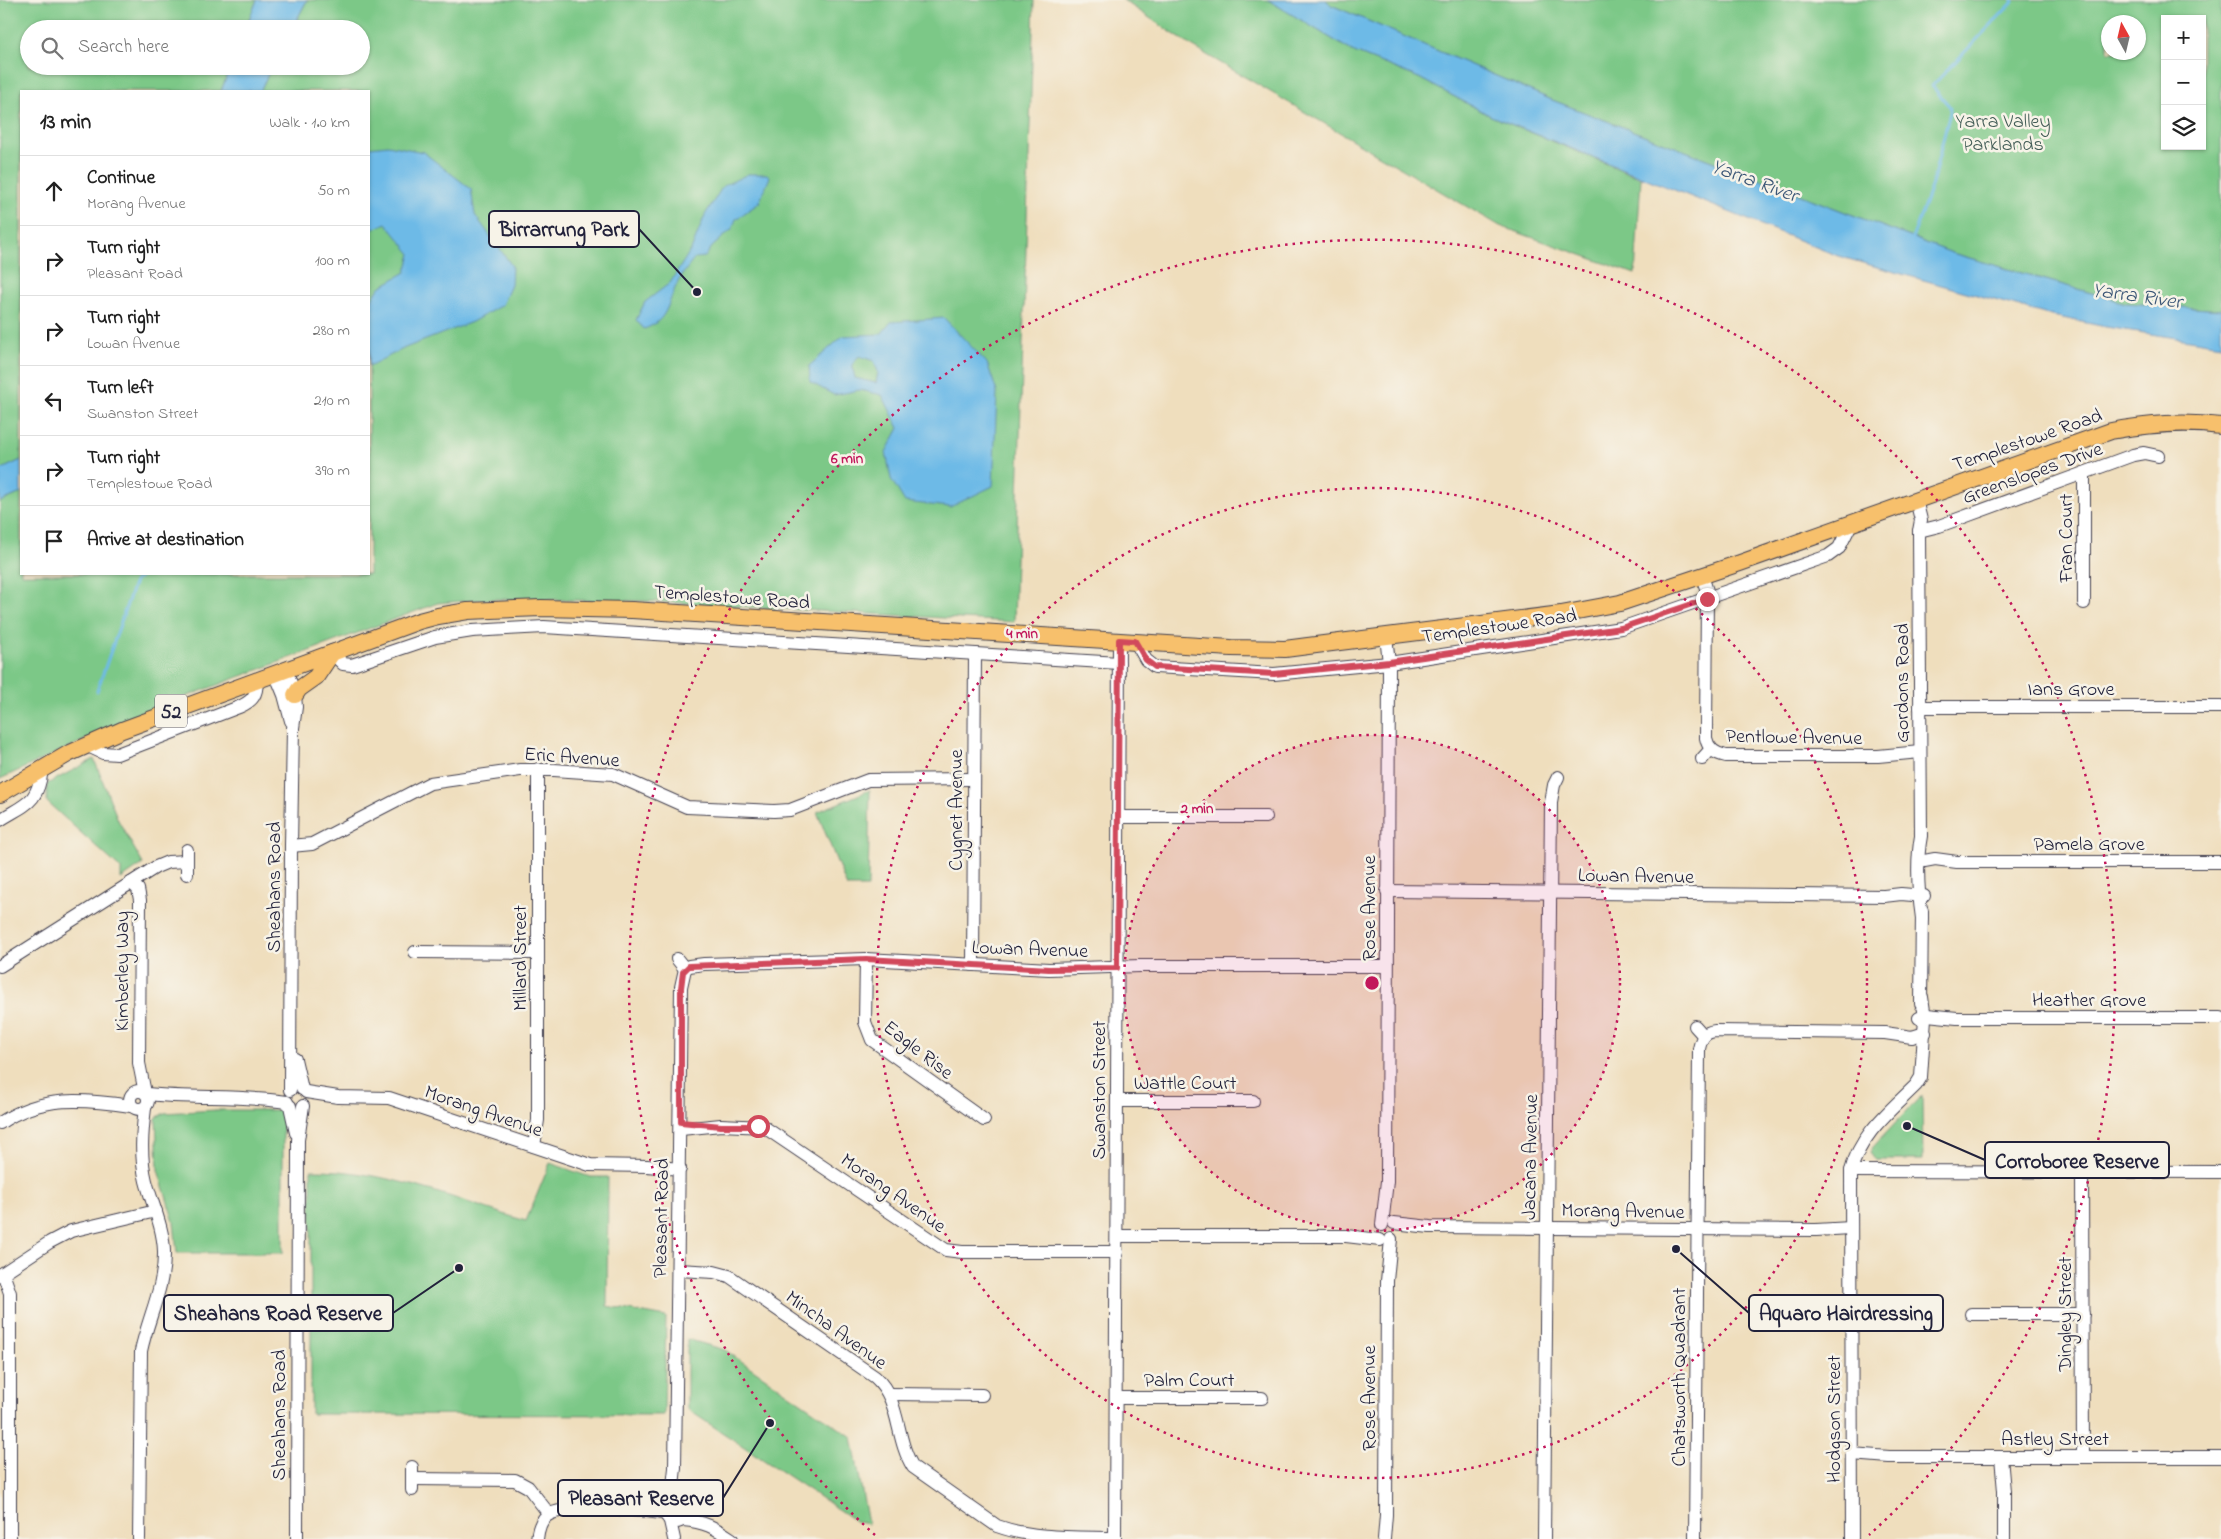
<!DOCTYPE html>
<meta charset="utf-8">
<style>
body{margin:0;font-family:"Indie Flower",sans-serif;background:#f6f6f6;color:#222}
.controls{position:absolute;right:15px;top:15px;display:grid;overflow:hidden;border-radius:0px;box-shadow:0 1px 4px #0004}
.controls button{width:45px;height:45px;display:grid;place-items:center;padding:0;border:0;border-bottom:1px solid #e0e0e0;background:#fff;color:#222;font:25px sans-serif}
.compass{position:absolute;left:2101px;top:15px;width:45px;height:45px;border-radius:50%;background:#fff;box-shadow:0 1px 4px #0004;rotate:352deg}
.stop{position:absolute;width:15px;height:15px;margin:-11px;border:4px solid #d1495b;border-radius:50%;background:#fff}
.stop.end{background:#d1495b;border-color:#fff;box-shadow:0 1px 5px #0008}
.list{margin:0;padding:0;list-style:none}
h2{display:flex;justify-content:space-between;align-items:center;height:65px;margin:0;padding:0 20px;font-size:21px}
h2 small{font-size:16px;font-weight:400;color:#767676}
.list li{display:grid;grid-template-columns:32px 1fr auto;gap:15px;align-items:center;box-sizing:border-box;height:70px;padding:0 20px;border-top:1px solid #e0e0e0}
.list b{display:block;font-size:19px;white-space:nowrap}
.list p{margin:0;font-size:16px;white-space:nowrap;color:#767676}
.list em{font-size:16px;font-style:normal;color:#767676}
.icon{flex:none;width:28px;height:28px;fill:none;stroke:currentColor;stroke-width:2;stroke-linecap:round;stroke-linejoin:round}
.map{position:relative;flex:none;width:2221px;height:1539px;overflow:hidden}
.search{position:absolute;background:#fff;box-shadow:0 1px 4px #0004;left:20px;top:20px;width:350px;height:55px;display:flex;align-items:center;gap:12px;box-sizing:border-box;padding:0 18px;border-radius:28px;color:#767676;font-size:19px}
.panel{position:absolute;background:#fff;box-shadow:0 1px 4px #0004;left:20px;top:90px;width:350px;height:485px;border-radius:0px}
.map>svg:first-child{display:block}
.green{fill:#7cc887;stroke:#4f7561;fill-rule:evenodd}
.water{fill:#6dbae7;stroke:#486e91;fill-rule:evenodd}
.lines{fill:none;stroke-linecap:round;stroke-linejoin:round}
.stream{stroke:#6dbae7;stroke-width:3}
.minor-casing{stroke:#413e4e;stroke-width:14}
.major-casing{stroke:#413e4e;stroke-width:18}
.minor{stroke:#fff;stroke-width:12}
.major{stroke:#f7c06c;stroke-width:16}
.route{stroke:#d1495b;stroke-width:6}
.ring{fill:none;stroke:#c2185b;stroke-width:2.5;stroke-dasharray:2.5 5}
.labels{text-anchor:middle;stroke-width:5;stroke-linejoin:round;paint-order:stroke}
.shield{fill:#f7f3e8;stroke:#62616f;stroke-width:1}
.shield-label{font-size:19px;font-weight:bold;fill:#22223b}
.park-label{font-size:20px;fill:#425c56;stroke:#f7f3e8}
.street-label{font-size:20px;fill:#22223b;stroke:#f7f3e8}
.water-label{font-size:21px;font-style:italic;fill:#3c5777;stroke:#f7f3e8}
.centre{fill:#c2185b;stroke:#f7f3e8;stroke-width:2.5}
.ring-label{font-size:15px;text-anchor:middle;font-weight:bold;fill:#c2185b;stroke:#f7f3e8;stroke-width:5;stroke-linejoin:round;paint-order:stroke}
.leader{fill:none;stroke:#22223b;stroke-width:2}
.callout-dot{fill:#22223b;stroke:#f7f3e8;stroke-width:2}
.callout{fill:#f7f3e8;stroke:#22223b;stroke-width:2}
.callout-label{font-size:21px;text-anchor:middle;font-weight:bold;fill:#22223b}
</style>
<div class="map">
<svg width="2221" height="1539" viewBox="0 0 2221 1539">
<rect width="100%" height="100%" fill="#f7f3e8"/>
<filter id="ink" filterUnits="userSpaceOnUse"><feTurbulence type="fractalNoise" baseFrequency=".02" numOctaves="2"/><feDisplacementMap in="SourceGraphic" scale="10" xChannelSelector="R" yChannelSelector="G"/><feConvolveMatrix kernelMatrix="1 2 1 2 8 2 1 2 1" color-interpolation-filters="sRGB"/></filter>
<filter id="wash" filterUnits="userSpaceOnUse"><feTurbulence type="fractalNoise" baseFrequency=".0096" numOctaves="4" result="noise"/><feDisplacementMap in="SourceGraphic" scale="20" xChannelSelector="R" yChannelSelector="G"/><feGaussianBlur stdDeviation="1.12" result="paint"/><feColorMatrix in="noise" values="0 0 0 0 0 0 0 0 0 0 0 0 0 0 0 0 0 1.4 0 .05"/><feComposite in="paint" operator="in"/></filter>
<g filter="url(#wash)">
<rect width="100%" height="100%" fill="#efdebd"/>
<!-- green -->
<g class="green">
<polygon points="0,0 257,0 245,29 29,29 29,66 231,66 221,91 21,91 21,460 0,470"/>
<polygon points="307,0 1034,0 1014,622 644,601 491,599 438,603 193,694 137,716 0,779 0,502 21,493 21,574 369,574 369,91 260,91 272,66 361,66 361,29 292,29"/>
<polygon points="1123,0 1268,0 1352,51 1419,78 1491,116 1641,178 1635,274 1500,226 1190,45"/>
<path d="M 1326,0 L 2221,0 L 2221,310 L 2126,303 L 1952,253 L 1552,100 L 1331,5 ZM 2165,19 L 2202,19 L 2202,146 L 2165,146 ZM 2108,22 L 2138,22 L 2138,52 L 2108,52 Z"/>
<polygon points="94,759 118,820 143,864 121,879 121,869 47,802 47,784"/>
<polygon points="870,790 868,887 847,887 817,812"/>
<polygon points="1922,1095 1923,1160 1876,1160 1870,1152 1873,1147"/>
<polygon points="216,1110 283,1110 283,1253 177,1253 174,1222 158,1170 156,1118 164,1113"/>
<path d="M 550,1163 L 590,1177 L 608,1177 L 607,1306 L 666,1317 L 664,1415 L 311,1414 L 311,1170 C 385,1169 456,1200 526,1221 Z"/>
<polygon points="687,1339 725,1350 852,1437 868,1524 857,1522 687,1409"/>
</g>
<!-- water -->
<g class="water">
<polygon points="257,0 307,0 292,29 245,29"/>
<polygon points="1268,0 1326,0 1331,5 1552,100 1952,253 2126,303 2221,310 2221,345 2106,327 2048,315 1838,256 1491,116 1419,78 1352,51"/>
<polygon points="231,66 272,66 260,91 221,91"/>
<polygon points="388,145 423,152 471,189 475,215 512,266 511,285 502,305 472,322 405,348 369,366 369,303 380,287 406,272 411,254 386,223 369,231 369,147"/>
<path d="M 748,174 L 767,174 L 770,177 L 759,203 L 736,219 L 732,229 L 712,247 L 705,257 L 695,258 C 689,266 681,275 677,284 C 667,304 668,321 644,329 L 636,320 L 645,302 L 670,283 L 692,248 L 705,215 L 723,186 Z"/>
<path d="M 944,318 L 987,363 L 997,392 L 993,486 L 950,507 L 905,502 L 891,479 L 886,452 L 899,428 L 882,395 L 860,390 L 834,395 L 810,382 L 809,366 L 843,336 L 881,334 L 891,322 ZM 859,356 L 874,361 L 878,372 L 876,383 L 855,378 L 852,365 Z"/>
<polygon points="21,460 21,493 0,502 0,470"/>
</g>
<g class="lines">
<!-- stream -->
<g class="stream">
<polyline points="1911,242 1932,184 1951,108 1932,86 2013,2 2012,0"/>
<polyline points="97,691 135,581 144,574"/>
</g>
</g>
</g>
<g filter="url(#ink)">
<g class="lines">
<!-- minor casing -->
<g class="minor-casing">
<g id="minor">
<polyline points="2084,473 2084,603"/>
<path d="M 1916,500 L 1921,520 L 1919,531 L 1921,836 C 1916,863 1918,891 1922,918"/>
<polyline points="1919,531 1939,526 2133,455 2144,453 2158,456"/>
<path d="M 1702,576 L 1707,591 L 1706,738 C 1708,749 1716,754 1726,756 L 1878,756 L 1920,752"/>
<polyline points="1135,641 1146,660 1155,667 1274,674 1389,663 1621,628 1828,556 1839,548 1852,522"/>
<polyline points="332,653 343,664 352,665 435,637 472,631 544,627 1119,663"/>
<polyline points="286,669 295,695 296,707 293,728 291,846 290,1090"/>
<polyline points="275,673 284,695 291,721"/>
<polyline points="1920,707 2221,707"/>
<path d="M 86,745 L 103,753 L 117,754 L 239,707 C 253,701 257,695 257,680"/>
<polyline points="1702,759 1711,749"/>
<polyline points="1119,817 1266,817"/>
<path d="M 0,820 C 27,803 38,803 42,769"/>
<polyline points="291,846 312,844 430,783 520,770 554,770 613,774 687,807 774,811 790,810 868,780 974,779"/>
<polyline points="187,850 187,874"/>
<polyline points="1919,862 1935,859 1957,862 2221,862"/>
<polyline points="131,883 138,889 140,900 139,1063 145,1093"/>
<polyline points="1387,891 1884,896 1901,894 1924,896"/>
<polyline points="415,952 537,953"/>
<polyline points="677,959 685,969"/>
<polyline points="866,959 865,1022 872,1040 984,1120"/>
<polyline points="973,965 975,654"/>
<polyline points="0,966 156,867 168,862 187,861"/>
<polyline points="685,969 689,966 704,964 866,959 1049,969 1140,966 1387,966"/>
<polyline points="1921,1004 1922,911"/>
<polyline points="1919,1018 1927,1015 1957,1018 2221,1018"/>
<polyline points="1695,1026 1704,1036"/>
<polyline points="295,1059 302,1089"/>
<circle cx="139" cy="1100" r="9"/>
<polyline points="306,1092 338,1097 389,1098 590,1165 647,1166 680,1169"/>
<path d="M 147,1094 C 194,1099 241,1095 287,1102"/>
<polyline points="1117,1101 1253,1101"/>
<polyline points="290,1106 296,1133"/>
<path d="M 0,1123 C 42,1095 83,1099 131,1106"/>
<polyline points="681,1129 721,1125 764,1127 946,1250 962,1252 1117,1252"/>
<polyline points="534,1146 538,1120 538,769"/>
<polyline points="1851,1171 2221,1172"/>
<polyline points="2082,1172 2083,1457"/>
<polyline points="1394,1223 1430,1227 1816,1230 1851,1228"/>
<polyline points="1382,1225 1387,1181 1389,663 1386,636"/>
<polyline points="1117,1236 1346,1236 1380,1240"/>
<path d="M 678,1270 L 714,1272 L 729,1276 L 875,1377 C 901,1400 895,1439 913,1467 L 997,1526 C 1033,1539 1076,1537 1115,1538"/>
<polyline points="3,1273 10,1293 10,1539"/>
<polyline points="0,1275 50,1242 71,1231 156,1211"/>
<polyline points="1971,1314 2083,1314"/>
<polyline points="889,1394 982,1395"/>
<polyline points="1116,1398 1262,1398"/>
<polyline points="1852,1454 1889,1457 2221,1457"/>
<polyline points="2001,1457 2004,1491 2004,1539"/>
<polyline points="412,1467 412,1490"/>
<polyline points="412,1479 515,1480 528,1487 549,1514"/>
<circle cx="676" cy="1512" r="10"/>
<polyline points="671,1503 675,1468 681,987 685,969"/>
<path d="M 683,1520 C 705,1522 714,1527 732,1539"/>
<polyline points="670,1521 674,1539"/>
<path d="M 139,1539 L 141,1351 C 148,1317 165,1287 164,1251 C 163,1226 152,1204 146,1181 C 140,1157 142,1132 145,1108"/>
<polyline points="297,1539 298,1140 303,1106"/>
<path d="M 537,1539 C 538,1530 540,1520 548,1515 C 565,1504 644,1510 666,1514"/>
<polyline points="1115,1539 1119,640"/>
<polyline points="1384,1539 1386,1515 1387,1281 1391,1239"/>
<polyline points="1544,1539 1551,802 1554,785 1558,777"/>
<path d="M 1695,1539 L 1699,1049 C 1701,1039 1704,1032 1715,1031 L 1885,1033 L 1912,1037 L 1925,1033"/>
<path d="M 1852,1539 L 1851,1171 C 1860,1134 1890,1111 1916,1085 L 1921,1077 L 1925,1018 L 1922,997"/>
</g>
</g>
<!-- major casing -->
<g class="major-casing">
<g id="major">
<polyline points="295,695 299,689 316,677 332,653"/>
<path d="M 0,794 L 68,754 L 122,730 L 419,621 L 438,616 L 468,611 L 541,608 L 632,610 L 1231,648 L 1285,649 L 1308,646 L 1561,614 L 1620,603 L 1740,563 L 2111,431 C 2149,424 2183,421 2221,426"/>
</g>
</g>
<!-- minor -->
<use href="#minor" class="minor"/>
<!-- major -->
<use href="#major" class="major"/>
</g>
</g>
<g class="lines" filter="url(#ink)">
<!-- route -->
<polyline class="route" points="758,1126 721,1126 681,1122 681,988 683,972 689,966 866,959 1049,969 1117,968 1119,640 1135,641 1146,660 1155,667 1274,674 1389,662 1621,628 1707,599"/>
</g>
<!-- distance rings -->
<circle cx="1372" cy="983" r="248" fill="#c2185b" fill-opacity=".12"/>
<g class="ring">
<circle cx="1372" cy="983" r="248"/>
<circle cx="1372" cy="983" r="495"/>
<path d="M875 1535A743 743 0 1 1 1869 1535"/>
</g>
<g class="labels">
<!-- shield labels -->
<rect class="shield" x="155" y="694.5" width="32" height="33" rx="4"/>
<g class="shield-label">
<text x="171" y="718">52</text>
</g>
<!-- park labels -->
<g class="park-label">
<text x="2003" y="127">Yarra Valley<tspan x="2003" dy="23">Parklands</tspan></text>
</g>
<!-- street labels -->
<g class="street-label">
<text transform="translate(2027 439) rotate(-19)" y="7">Templestowe Road</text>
<text transform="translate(2032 472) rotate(-20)" y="7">Greenslopes Drive</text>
<text transform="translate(2065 538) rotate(-90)" y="7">Fran Court</text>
<text transform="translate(732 596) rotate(4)" y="7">Templestowe Road</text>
<text transform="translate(1499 625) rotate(-8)" y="7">Templestowe Road</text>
<text transform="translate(1901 683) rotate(-90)" y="7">Gordons Road</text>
<text x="2071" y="695">Ians Grove</text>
<text transform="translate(1794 736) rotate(1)" y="7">Pentlowe Avenue</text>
<text transform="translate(572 756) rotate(4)" y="7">Eric Avenue</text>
<text transform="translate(955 810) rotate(-90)" y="7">Cygnet Avenue</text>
<text x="2089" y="850">Pamela Grove</text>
<text transform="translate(1636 875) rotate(1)" y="7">Lowan Avenue</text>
<text transform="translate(273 887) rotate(-90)" y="7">Sheahans Road</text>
<text transform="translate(1368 908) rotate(-90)" y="7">Rose Avenue</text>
<text transform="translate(1030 948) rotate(2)" y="7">Lowan Avenue</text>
<text transform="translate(519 958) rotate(-90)" y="7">Millard Street</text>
<text transform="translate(121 971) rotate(-90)" y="7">Kimberley Way</text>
<text x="2089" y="1006">Heather Grove</text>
<text transform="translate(919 1049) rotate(38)" y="7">Eagle Rise</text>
<text x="1185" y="1089">Wattle Court</text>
<text transform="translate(1098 1090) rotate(-90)" y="7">Swanston Street</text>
<text transform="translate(484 1110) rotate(19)" y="7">Morang Avenue</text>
<text transform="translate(1529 1157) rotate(-89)" y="7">Jacana Avenue</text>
<text transform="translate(894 1192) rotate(35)" y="7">Morang Avenue</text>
<text transform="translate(1623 1210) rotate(1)" y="7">Morang Avenue</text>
<text transform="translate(660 1218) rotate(-89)" y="7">Pleasant Road</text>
<text transform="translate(2064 1314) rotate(-90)" y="7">Dingley Street</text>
<text transform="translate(837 1329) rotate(36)" y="7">Mincha Avenue</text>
<text transform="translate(1678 1377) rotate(-90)" y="7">Chatsworth Quadrant</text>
<text x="1189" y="1386">Palm Court</text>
<text transform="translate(1368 1398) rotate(-90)" y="7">Rose Avenue</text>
<text transform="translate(278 1415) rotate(-90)" y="7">Sheahans Road</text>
<text transform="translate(1833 1419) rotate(-90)" y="7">Hodgson Street</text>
<text x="2055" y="1445">Astley Street</text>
</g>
<!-- water labels -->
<g class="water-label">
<text transform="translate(1755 180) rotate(20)" y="7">Yarra River</text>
<text transform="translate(2137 295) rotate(8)" y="7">Yarra River</text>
</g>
</g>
<circle cx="1372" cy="983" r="8" class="centre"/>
<g class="ring-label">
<text x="847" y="463">6 min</text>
<text x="1022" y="638">4 min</text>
<text x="1197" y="813">2 min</text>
</g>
<!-- callouts -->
<path class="leader" d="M697 292L639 229M1907 1126L1985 1160M459 1268L393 1313M1676 1249L1749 1313M770 1423L723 1498"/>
<g class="callout-dot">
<circle cx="697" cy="292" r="5"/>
<circle cx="1907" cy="1126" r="5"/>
<circle cx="459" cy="1268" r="5"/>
<circle cx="1676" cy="1249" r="5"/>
<circle cx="770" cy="1423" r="5"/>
</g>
<g class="callout">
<rect x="489" y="211" width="150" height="36" rx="5"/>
<rect x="1985" y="1142" width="184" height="36" rx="5"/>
<rect x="164" y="1295" width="229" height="36" rx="5"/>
<rect x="1749" y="1295" width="194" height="36" rx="5"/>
<rect x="558" y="1480" width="165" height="36" rx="5"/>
</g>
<g class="callout-label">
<text x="564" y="236">Birrarrung Park</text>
<text x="2077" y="1168">Corroboree Reserve</text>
<text x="278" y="1320">Sheahans Road Reserve</text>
<text x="1846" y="1320">Aquaro Hairdressing</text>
<text x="641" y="1505">Pleasant Reserve</text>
</g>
</svg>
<div class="controls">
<button>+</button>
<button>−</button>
<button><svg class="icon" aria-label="layers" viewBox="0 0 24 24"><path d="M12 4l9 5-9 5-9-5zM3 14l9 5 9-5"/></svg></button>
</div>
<svg class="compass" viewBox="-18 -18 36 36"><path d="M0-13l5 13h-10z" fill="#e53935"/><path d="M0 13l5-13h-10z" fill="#767676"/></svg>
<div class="stop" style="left:758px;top:1126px"></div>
<div class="stop end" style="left:1707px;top:599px"></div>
<div class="search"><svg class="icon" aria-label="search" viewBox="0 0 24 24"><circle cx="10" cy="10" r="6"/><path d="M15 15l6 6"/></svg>Search here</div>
<section class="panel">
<h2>13 min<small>Walk · 1.0 km</small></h2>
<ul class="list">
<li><svg class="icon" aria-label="ahead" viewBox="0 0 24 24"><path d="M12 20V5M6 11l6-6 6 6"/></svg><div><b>Continue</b><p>Morang Avenue</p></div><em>50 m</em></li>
<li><svg class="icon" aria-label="right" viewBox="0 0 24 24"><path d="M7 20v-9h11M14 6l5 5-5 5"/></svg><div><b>Turn right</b><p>Pleasant Road</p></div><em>100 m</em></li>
<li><svg class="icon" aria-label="right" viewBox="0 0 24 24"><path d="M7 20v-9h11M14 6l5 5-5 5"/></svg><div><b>Turn right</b><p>Lowan Avenue</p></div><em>280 m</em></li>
<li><svg class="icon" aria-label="left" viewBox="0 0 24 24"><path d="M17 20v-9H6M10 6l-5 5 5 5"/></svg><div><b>Turn left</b><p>Swanston Street</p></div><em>210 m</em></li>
<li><svg class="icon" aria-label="right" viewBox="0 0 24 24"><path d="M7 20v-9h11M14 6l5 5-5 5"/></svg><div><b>Turn right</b><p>Templestowe Road</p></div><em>390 m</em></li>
<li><svg class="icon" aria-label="arrive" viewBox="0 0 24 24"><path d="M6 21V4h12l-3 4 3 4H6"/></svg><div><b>Arrive at destination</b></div></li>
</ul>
</section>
</div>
